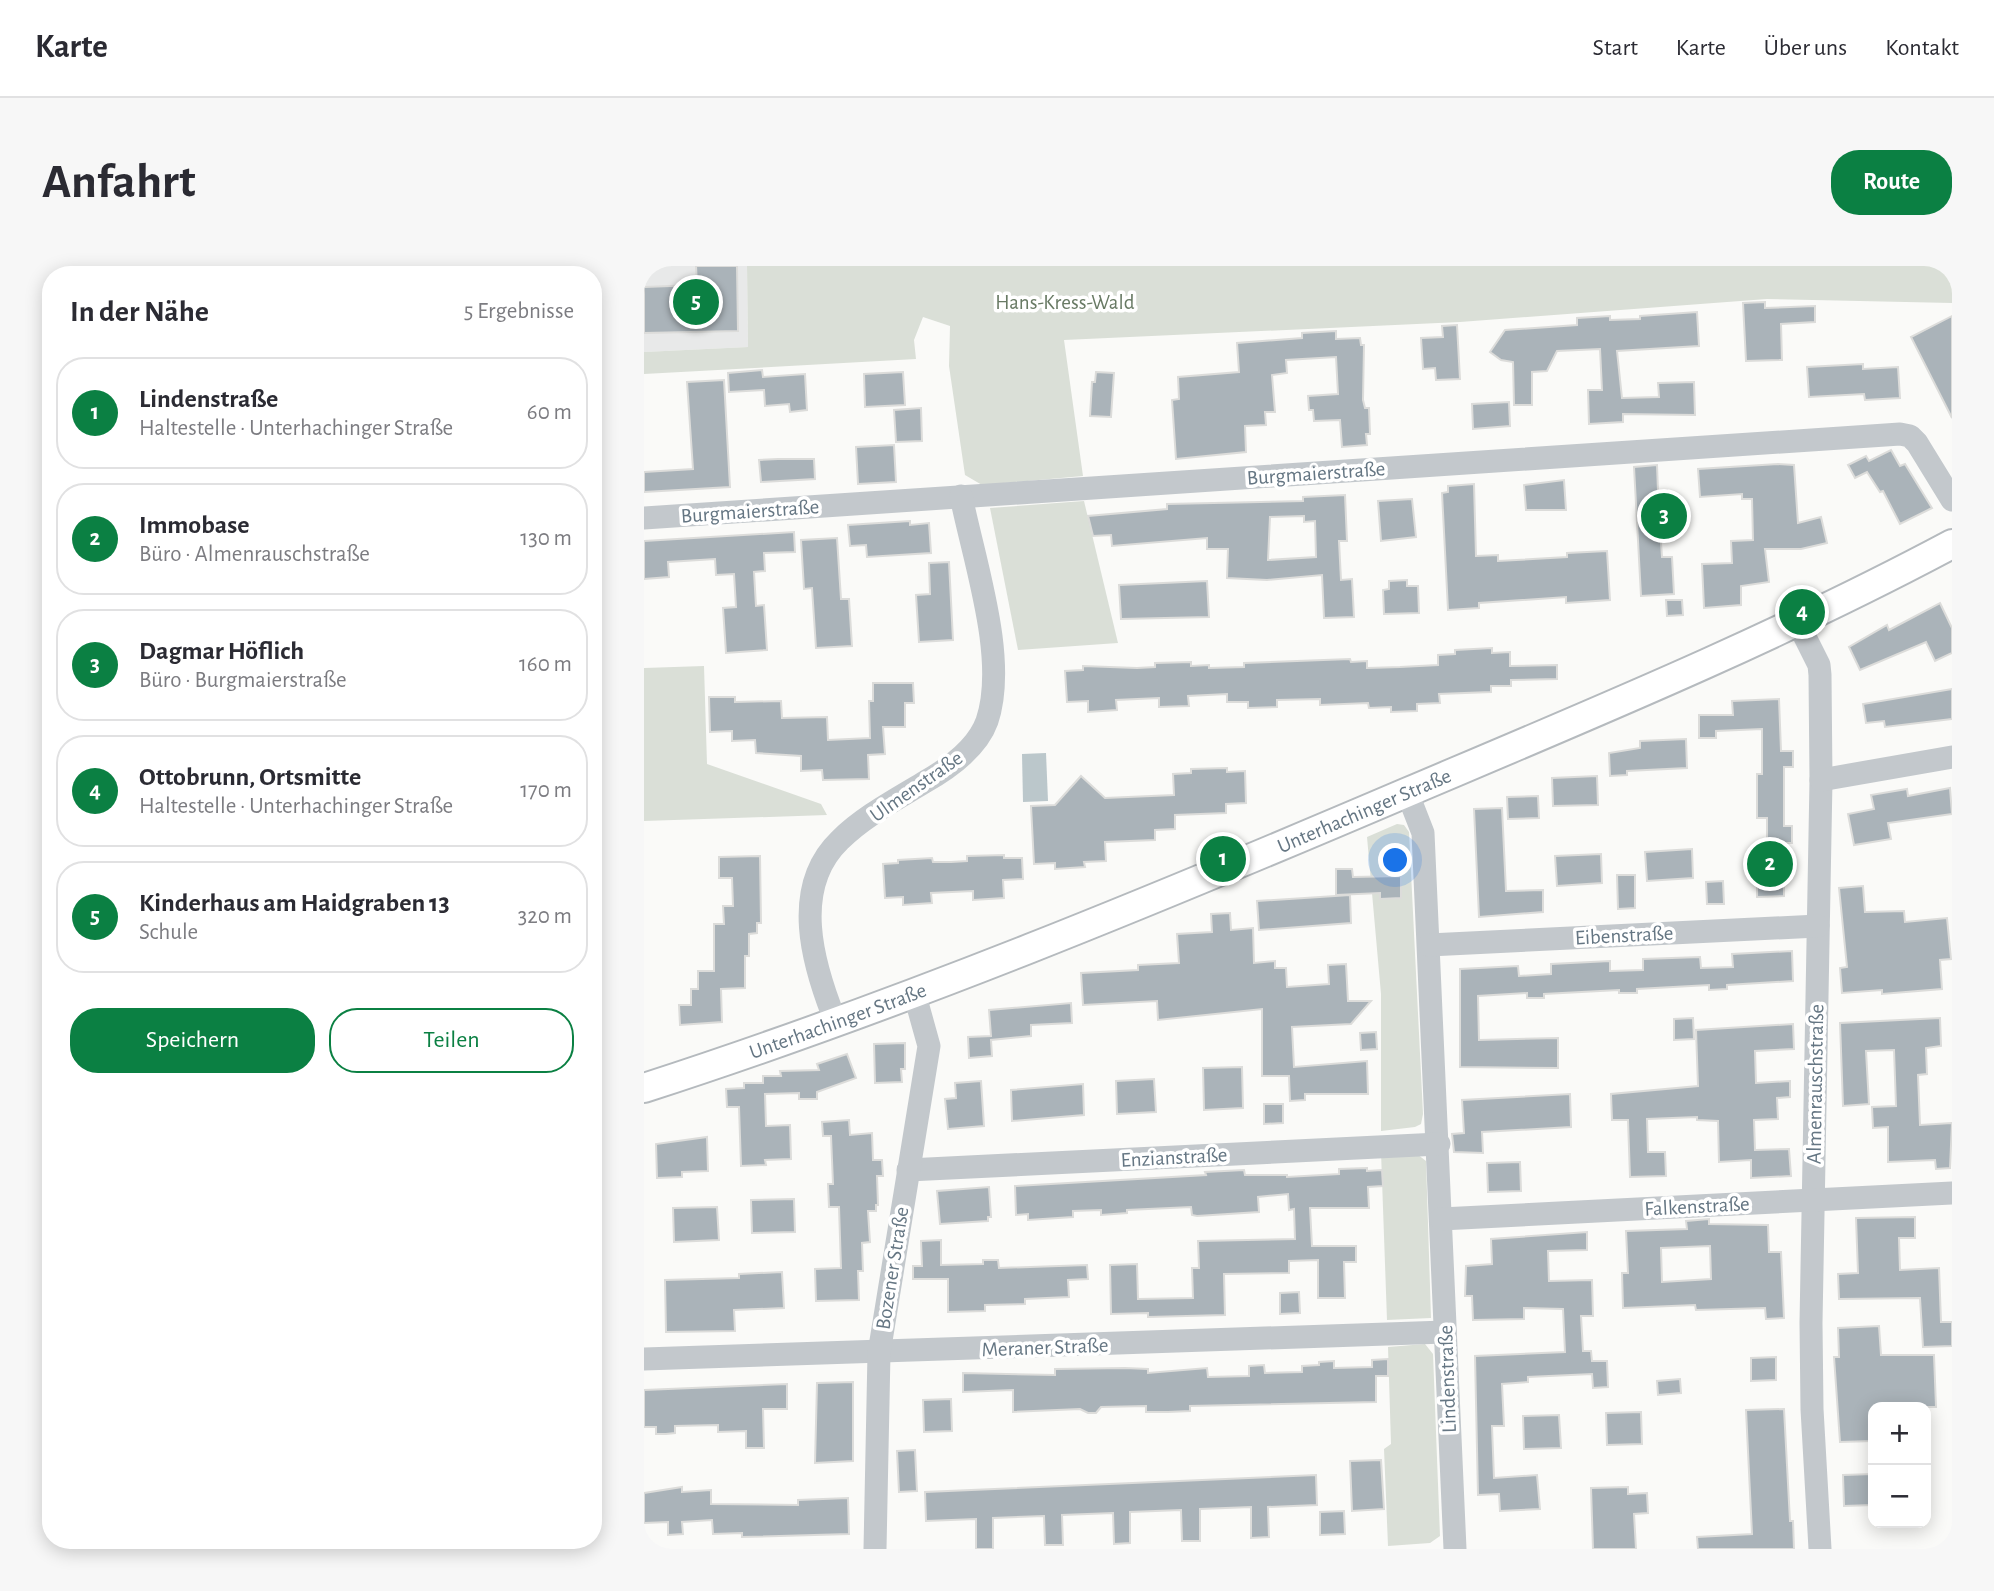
<!DOCTYPE html>
<html lang="de">
<meta charset="utf-8">
<style>
body{margin:0;font-family:"Alegreya Sans",sans-serif;background:#f7f7f7;color:#2b2b33}
.controls{position:absolute;right:21px;bottom:21px;display:grid;overflow:hidden;border-radius:14px;box-shadow:0 4px 18px #0003}
.controls button{width:63px;height:63px;display:grid;place-items:center;padding:0;border:0;border-bottom:2px solid #e1e1e2;background:#fff;color:#2b2b33;font:35px sans-serif}
.you{position:absolute;left:752px;top:595px;width:24px;height:24px;margin:-18px;border:5px solid #fff;border-radius:50%;background:#1a73e8;box-shadow:0 0 0 10px #1a73e833}
.badge{display:grid;place-items:center;width:46px;height:46px;border-radius:50%;background:#0b8043;color:#fff;font-size:23px;font-weight:700}
.pin{position:absolute;translate:-50% -50%;border:4px solid #fff;box-shadow:0 2px 7px #0006}
.list{margin:0;padding:0;list-style:none}
h2{display:flex;justify-content:space-between;align-items:center;height:91px;margin:0;padding:0 28px;font-size:30px}
h2 small{font-size:23px;font-weight:400;color:#7c7c81}
.list li{display:grid;grid-template-columns:46px 1fr auto;gap:21px;align-items:center;box-sizing:border-box;height:112px;margin:0 14px 14px;padding:0 14px;border:2px solid #e1e1e2;border-radius:28px}
.list b{display:block;font-size:26px;white-space:nowrap}
.list p{margin:0;font-size:23px;white-space:nowrap;color:#7c7c81}
.list em{font-size:23px;font-style:normal;color:#7c7c81}
.actions{display:flex;gap:14px;padding:21px 28px}
.actions a{flex:1;padding:16px 0;border:2px solid #0b8043;border-radius:28px;text-align:center;font-size:24px;color:#0b8043}
.actions .main{background:#0b8043;color:#fff}
.map{position:relative;flex:none;width:1308px;height:1283px;overflow:hidden;border-radius:28px}
header{display:flex;align-items:center;gap:42px;box-sizing:border-box;height:98px;padding:0 35px;background:#fff;border-bottom:2px solid #e1e1e2}
header strong{font-size:33px}
nav{display:flex;gap:38px;margin-inline-start:auto;font-size:24px}
.intro{display:flex;align-items:center;justify-content:space-between;box-sizing:border-box;height:168px;padding:0 42px}
h1{margin:0;font-size:49px}
.button{padding:18px 32px;border-radius:28px;background:#0b8043;color:#fff;font-size:24px;font-weight:700}
main{display:flex;gap:42px;padding:0 42px}
aside{flex:1;background:#fff;border-radius:28px;box-shadow:0 4px 18px #0003}
.map>svg:first-child{display:block}
.built{fill:#e8e9e9}
.green{fill:#dadfd7}
.water{fill:#bbc7cb}
.building{fill:#aab3b9;stroke:#dcdcda;stroke-width:2;fill-rule:evenodd}
.lines{fill:none;stroke-linecap:round;stroke-linejoin:round}
.major-casing{stroke:#b5babe;stroke-width:32}
.minor{stroke:#c3c8cc;stroke-width:23}
.major{stroke:#fff;stroke-width:28}
.labels{text-anchor:middle;stroke-width:7;stroke-linejoin:round;paint-order:stroke}
.park-label{font-size:21px;fill:#687a64;stroke:#fff}
.street-label{font-size:21px;fill:#657683;stroke:#fff}
</style>
<header>
<strong>Karte</strong>
<nav><a>Start</a><a>Karte</a><a>Über uns</a><a>Kontakt</a></nav>
</header>
<div class="intro"><h1>Anfahrt</h1><a class="button">Route</a></div>
<main>
<aside>
<h2>In der Nähe<small>5 Ergebnisse</small></h2>
<ul class="list">
<li><span class="badge">1</span><div><b>Lindenstraße</b><p>Haltestelle · Unterhachinger Straße</p></div><em>60 m</em></li>
<li><span class="badge">2</span><div><b>Immobase</b><p>Büro · Almenrauschstraße</p></div><em>130 m</em></li>
<li><span class="badge">3</span><div><b>Dagmar Höflich</b><p>Büro · Burgmaierstraße</p></div><em>160 m</em></li>
<li><span class="badge">4</span><div><b>Ottobrunn, Ortsmitte</b><p>Haltestelle · Unterhachinger Straße</p></div><em>170 m</em></li>
<li><span class="badge">5</span><div><b>Kinderhaus am Haidgraben 13</b><p>Schule</p></div><em>320 m</em></li>
</ul>
<div class="actions"><a class="main">Speichern</a><a>Teilen</a></div>
</aside>
<div class="map">
<svg width="1308" height="1283" viewBox="0 0 1308 1283">
<rect width="100%" height="100%" fill="#fafaf8"/>
<!-- built -->
<polygon class="built" points="0,0 103,0 104,81 0,86"/>
<!-- green -->
<g class="green">
<polygon points="103,0 1304,0 1308,8 1308,37 1123,33 816,56 420,74 439,210 338,219 321,209 305,100 306,60 279,51 270,74 272,93 0,108 0,86 104,81"/>
<polygon points="440,235 474,377 374,384 346,242"/>
<polygon points="60,400 63,498 177,538 183,549 0,555 0,402"/>
<polygon points="753,558 760,559 765,566 779,848 777,858 771,861 737,865 737,728 723,571"/>
<polygon points="769,885 782,895 787,1052 743,1054 737,886"/>
<polygon points="781,1078 789,1088 796,1270 786,1277 744,1280 740,1183 747,1178 744,1081"/>
</g>
<!-- water -->
<polygon class="water" points="402,487 404,535 379,536 378,488"/>
<!-- building -->
<g class="building">
<polygon points="52,0 93,0 94,65 0,67 0,21 53,19"/>
<polygon points="1121,36 1121,42 1171,40 1171,56 1137,58 1138,94 1102,95 1099,37"/>
<polygon points="1053,46 1055,80 973,85 978,132 1015,131 1014,117 1050,116 1051,149 979,148 979,156 945,158 944,124 958,124 956,83 913,85 903,105 888,106 888,139 870,139 869,96 857,94 846,86 861,64 933,59 933,52 966,50 966,54 996,53 996,50"/>
<polygon points="1308,50 1308,152 1267,71"/>
<polygon points="813,59 816,113 792,114 791,102 779,103 777,72 799,71 798,60"/>
<polygon points="692,65 692,73 716,72 717,79 720,79 719,134 721,142 725,142 726,168 722,168 723,179 698,181 696,154 670,155 669,144 665,144 664,130 694,128 692,91 642,94 643,107 628,109 631,146 621,146 622,159 601,160 602,186 532,193 528,134 535,133 534,111 595,106 593,77 658,72 658,67"/>
<polygon points="1219,98 1219,103 1254,101 1256,132 1221,134 1220,128 1165,131 1163,101"/>
<polygon points="118,104 119,111 161,108 163,144 146,146 145,138 121,140 120,124 85,126 84,107"/>
<polygon points="259,106 261,139 221,141 220,108"/>
<polygon points="452,106 470,107 467,151 446,150 448,116 451,116"/>
<polygon points="80,114 86,221 0,226 0,206 49,203 43,116"/>
<polygon points="865,136 866,160 829,163 828,138"/>
<polygon points="277,142 278,175 252,176 250,144"/>
<polygon points="250,179 252,216 214,218 212,181"/>
<polygon points="1247,184 1256,200 1261,198 1288,242 1256,258 1239,225 1236,226 1223,206 1211,212 1204,199 1222,190 1225,195"/>
<polygon points="134,193 170,193 171,213 117,216 115,194"/>
<polygon points="1134,198 1150,199 1154,257 1177,251 1183,277 1157,283 1121,283 1125,316 1097,320 1097,339 1060,342 1058,298 1088,297 1087,275 1109,274 1108,233 1098,233 1098,228 1056,231 1054,203"/>
<polygon points="1013,199 1014,225 1023,224 1025,260 1016,261 1018,291 1028,291 1030,328 997,330 990,201"/>
<polygon points="920,214 922,244 882,244 880,219"/>
<polygon points="830,218 832,290 854,289 854,295 923,291 923,287 963,285 966,334 922,337 922,331 835,337 835,342 804,344 798,227 804,226 804,220"/>
<path d="M 701,229 L 703,275 L 695,275 L 697,314 L 708,313 L 710,351 L 680,352 L 678,309 L 623,314 L 583,312 L 584,283 L 563,283 L 563,272 L 468,280 L 467,269 L 449,270 L 444,250 L 523,243 L 523,238 L 659,235 L 659,231 ZM 660,250 L 660,256 L 671,255 L 672,291 L 624,294 L 626,251 Z"/>
<polygon points="768,233 772,271 737,275 734,235"/>
<polygon points="266,255 266,259 285,257 287,287 223,291 222,279 206,280 204,259"/>
<polygon points="150,266 151,286 120,287 121,305 110,306 112,340 120,339 123,384 82,387 79,342 92,341 90,308 72,309 71,293 24,296 25,311 0,313 0,275"/>
<polygon points="193,272 197,333 205,333 208,380 172,382 168,322 160,323 157,274"/>
<polygon points="305,296 309,374 275,376 272,329 286,328 285,297"/>
<polygon points="763,314 763,320 774,320 775,347 740,348 739,324 745,323 745,315"/>
<polygon points="563,315 565,351 477,353 475,319"/>
<polygon points="1022,334 1038,334 1039,349 1023,350"/>
<polygon points="1296,337 1308,362 1308,387 1291,395 1282,376 1216,404 1205,381 1243,359 1245,364"/>
<polygon points="848,382 848,387 866,386 866,400 913,399 913,413 867,414 867,420 847,420 847,426 795,428 796,437 773,438 773,445 747,446 747,441 725,442 724,437 676,439 676,433 633,434 633,441 604,442 604,436 583,436 583,428 544,430 545,440 515,441 515,432 472,434 473,444 444,446 444,435 423,436 421,405 439,404 439,400 493,402 511,401 511,397 547,396 547,400 565,399 565,402 600,401 600,397 706,393 707,396 723,395 723,402 756,401 794,399 794,389 811,388 811,384"/>
<polygon points="229,417 269,417 270,437 261,437 261,461 239,461 241,488 224,489 225,513 179,514 178,504 157,505 157,490 112,487 111,474 88,475 88,465 66,466 65,431 91,431 91,436 137,435 138,452 183,451 184,474 226,472 225,435 229,435"/>
<polygon points="1308,423 1308,453 1241,461 1240,455 1222,457 1219,438"/>
<polygon points="1135,433 1137,485 1149,485 1149,501 1140,501 1140,560 1148,560 1148,577 1140,577 1140,630 1113,631 1113,587 1123,587 1123,552 1113,552 1113,508 1118,508 1118,463 1072,465 1072,472 1055,472 1055,449 1089,449 1088,435"/>
<polygon points="1042,473 1043,502 983,505 983,509 966,510 965,487 996,482 996,475"/>
<polygon points="583,502 583,506 601,505 602,537 582,538 582,547 531,549 531,563 511,564 511,574 461,576 462,595 440,596 441,601 411,603 411,597 390,598 387,540 411,539 437,510 461,532 530,529 529,508 547,507 547,503"/>
<polygon points="953,510 954,539 909,540 908,512"/>
<polygon points="1306,522 1308,548 1244,557 1247,573 1210,579 1204,548 1230,543 1227,529 1263,523 1264,530"/>
<polygon points="894,530 895,552 864,553 863,531"/>
<polygon points="858,542 862,625 899,624 899,646 835,651 830,543"/>
<polygon points="1048,583 1049,612 1003,615 1001,586"/>
<polygon points="957,588 958,617 913,620 911,590"/>
<polygon points="360,589 360,592 378,592 379,613 359,614 360,632 329,634 329,625 287,627 288,637 259,639 259,631 241,632 239,598 254,597 254,594 288,592 289,596 307,596 323,595 323,590"/>
<polygon points="116,590 117,657 113,657 113,667 105,668 105,690 101,690 101,722 77,723 78,756 36,759 35,739 47,739 47,723 54,723 54,705 70,705 70,658 80,658 79,640 89,640 88,612 75,612 75,591"/>
<polygon points="692,603 708,603 709,611 757,610 757,632 736,633 736,627 692,629"/>
<polygon points="973,609 991,609 991,642 974,643"/>
<polygon points="1079,615 1080,638 1063,638 1062,616"/>
<polygon points="1219,620 1221,646 1260,645 1261,656 1303,652 1307,693 1296,694 1298,723 1238,728 1238,724 1198,727 1196,702 1203,701 1195,622"/>
<polygon points="706,629 707,657 615,664 613,635"/>
<polygon points="586,647 587,664 609,662 610,697 631,695 631,702 642,702 643,721 685,718 684,699 702,698 704,735 727,735 707,758 648,761 650,801 723,795 724,828 661,828 661,834 646,835 645,810 618,810 618,743 514,754 513,735 439,739 437,707 494,704 494,699 535,697 533,668 568,666 567,648"/>
<polygon points="1148,685 1149,715 1083,719 1083,723 1065,724 1065,719 993,723 993,727 975,727 975,724 900,728 900,732 883,732 883,727 834,730 835,774 914,772 914,802 816,801 816,703 874,700 875,710 907,708 907,698 966,695 966,705 999,704 999,693 1056,691 1057,702 1089,701 1088,688"/>
<polygon points="427,737 428,757 387,759 387,770 347,774 348,790 325,792 324,771 347,770 345,744"/>
<polygon points="1049,752 1050,773 1030,774 1030,753"/>
<polygon points="1296,752 1297,780 1282,782 1283,808 1274,809 1276,859 1308,857 1306,902 1292,903 1291,894 1244,896 1244,861 1229,862 1228,841 1252,840 1250,784 1222,785 1225,838 1199,840 1196,757"/>
<polygon points="1149,758 1150,783 1111,785 1112,817 1146,815 1146,831 1133,832 1134,853 1110,854 1111,884 1145,883 1147,910 1107,912 1107,894 1075,896 1074,855 1053,854 1053,851 1003,853 1004,886 1021,886 1022,910 986,911 984,854 968,854 967,828 1054,820 1052,764"/>
<polygon points="732,766 733,783 717,784 716,767"/>
<polygon points="261,777 261,803 257,803 258,816 231,817 230,778"/>
<polygon points="203,788 212,812 173,826 173,833 155,833 155,827 121,828 122,860 146,859 147,893 121,894 122,899 97,900 95,841 83,841 82,823 100,822 100,817 119,817 119,810 137,810 136,805 175,804 173,798"/>
<polygon points="598,801 599,842 560,844 559,802"/>
<polygon points="510,813 512,846 473,848 472,815"/>
<polygon points="337,815 340,860 304,863 301,833 312,832 311,817"/>
<polygon points="439,818 440,849 368,855 367,824"/>
<polygon points="926,828 927,861 838,866 839,887 810,886 808,868 820,867 818,834"/>
<polygon points="620,838 639,838 639,857 620,858"/>
<polygon points="205,854 206,869 228,867 229,894 238,894 239,910 233,910 234,939 232,939 232,945 224,945 226,976 218,977 219,1005 214,1005 215,1034 172,1035 171,1003 197,1002 195,941 185,941 184,918 189,918 187,870 179,870 178,856"/>
<polygon points="63,871 64,905 38,906 38,911 13,912 12,878"/>
<polygon points="876,896 877,925 844,926 843,897"/>
<polygon points="723,902 723,905 738,904 739,920 724,921 725,942 666,942 668,980 712,980 712,996 700,996 701,1032 674,1032 674,994 645,995 645,1007 580,1008 581,1049 504,1051 504,1047 467,1048 466,999 493,998 494,1033 549,1032 548,1002 555,1002 554,975 651,973 650,943 645,944 644,928 614,931 615,946 553,950 548,949 547,941 483,944 483,947 457,949 457,944 429,945 429,951 384,954 384,948 372,949 371,920 562,909 561,906 600,904 601,909 643,909 643,911 695,908 695,903"/>
<polygon points="345,921 347,951 344,951 344,955 296,958 293,925"/>
<polygon points="150,933 151,966 108,967 107,934"/>
<polygon points="73,941 75,974 30,976 29,942"/>
<polygon points="1271,951 1271,972 1255,972 1256,1004 1295,1002 1297,1056 1308,1056 1308,1080 1279,1081 1276,1032 1195,1033 1194,1008 1214,1007 1212,952"/>
<path d="M 1065,953 L 1065,958 L 1124,959 L 1125,986 L 1137,986 L 1140,1052 L 1122,1053 L 1121,1042 L 1052,1044 L 1051,1039 L 979,1042 L 978,1007 L 984,1007 L 982,965 L 1043,963 L 1042,955 ZM 1066,980 L 1067,1013 L 1018,1016 L 1017,982 Z"/>
<polygon points="943,966 943,984 904,985 905,1015 948,1014 949,1050 937,1050 939,1085 947,1085 948,1095 963,1095 964,1121 949,1122 948,1108 884,1111 884,1116 858,1118 860,1160 848,1160 850,1212 893,1209 896,1243 856,1245 855,1228 834,1229 831,1090 921,1086 919,1043 880,1042 880,1053 829,1054 828,1030 821,1030 822,1000 848,998 847,973"/>
<polygon points="297,974 297,999 339,998 339,994 354,994 355,1002 443,999 444,1013 424,1014 425,1031 381,1033 381,1038 341,1039 341,1045 304,1046 304,1013 269,1013 269,1000 278,1000 277,975"/>
<polygon points="138,1006 140,1042 90,1044 91,1065 22,1066 21,1014 95,1012 95,1008"/>
<polygon points="655,1026 656,1047 636,1048 636,1027"/>
<polygon points="1235,1060 1237,1089 1290,1089 1292,1141 1229,1141 1229,1175 1196,1176 1190,1091 1195,1091 1194,1062"/>
<polygon points="1132,1091 1132,1114 1107,1115 1107,1092"/>
<polygon points="744,1093 744,1110 732,1110 732,1136 546,1140 546,1145 524,1146 502,1146 502,1140 457,1141 452,1147 444,1147 436,1143 369,1146 369,1124 319,1126 319,1107 411,1109 411,1103 481,1102 504,1103 504,1107 563,1102 564,1111 605,1110 605,1100 620,1099 621,1107 658,1106 658,1100 675,1099 675,1096 690,1095 690,1102 728,1101 728,1094"/>
<polygon points="1036,1113 1037,1127 1014,1129 1013,1115"/>
<polygon points="209,1116 209,1195 171,1197 173,1117"/>
<polygon points="143,1118 143,1143 119,1143 120,1182 102,1182 102,1165 74,1166 74,1159 31,1160 31,1167 22,1168 12,1168 12,1161 0,1161 0,1124"/>
<polygon points="307,1133 308,1165 280,1166 279,1134"/>
<polygon points="1140,1143 1146,1255 1149,1255 1150,1283 1054,1283 1053,1271 1108,1268 1102,1144"/>
<polygon points="997,1146 998,1178 963,1179 962,1147"/>
<polygon points="915,1149 917,1182 880,1183 879,1150"/>
<polygon points="271,1184 273,1225 255,1226 253,1185"/>
<polygon points="737,1194 740,1243 708,1245 706,1195"/>
<polygon points="1229,1208 1229,1239 1200,1240 1199,1209"/>
<polygon points="672,1209 673,1239 624,1241 625,1271 607,1272 607,1241 556,1243 556,1275 538,1275 537,1244 486,1246 486,1277 470,1278 469,1247 418,1249 419,1279 401,1279 400,1250 349,1252 349,1283 332,1283 332,1253 282,1255 281,1226"/>
<polygon points="38,1221 38,1226 67,1224 67,1238 154,1239 154,1234 204,1232 205,1268 98,1271 98,1267 69,1268 68,1254 38,1256 39,1268 24,1269 24,1256 0,1257 0,1227"/>
<polygon points="984,1221 984,1228 1003,1227 1004,1247 990,1248 992,1283 949,1283 947,1222"/>
<polygon points="700,1245 701,1268 676,1269 676,1246"/>
</g>
<g class="lines">
<!-- major casing -->
<g class="major-casing">
<g id="major">
<path id="s1" d="M 0,822 C 260,738 513,633 764,526 C 948,448 1132,372 1308,278"/>
</g>
</g>
<!-- minor -->
<g class="minor">
<polyline points="0,252 1256,168 1266,170 1273,177 1308,234"/>
<polyline points="1154,357 1175,399 1176,409 1177,514 1167,1057 1168,1143 1176,1283"/>
<polyline points="1177,514 1308,491"/>
<polyline points="763,526 779,567 811,1283"/>
<polyline points="785,679 1174,660"/>
<path d="M 191,754 C 169,699 146,622 196,574 C 219,551 251,534 279,517 C 304,503 333,483 343,455 C 364,393 330,295 317,230"/>
<polyline points="264,904 795,878"/>
<polyline points="797,953 1308,927"/>
<polyline points="0,1093 801,1066"/>
<polyline points="231,1283 235,1087 285,780 270,726"/>
</g>
<!-- major -->
<use href="#major" class="major"/>
</g>
<g class="labels">
<!-- park labels -->
<g class="park-label">
<text x="421" y="43">Hans-Kress-Wald</text>
</g>
<!-- street labels -->
<g class="street-label">
<text transform="translate(672 207) rotate(-4)" y="7">Burgmaierstraße</text>
<text transform="translate(106 245) rotate(-4)" y="7">Burgmaierstraße</text>
<text transform="translate(272 520) rotate(-35)" y="7">Ulmenstraße</text>
<text dy="7" stroke="none"><textPath href="#s1" startOffset="772">Unterhachinger Straße</textPath></text>
<text transform="translate(980 669) rotate(-3)" y="7">Eibenstraße</text>
<text dy="7" stroke="none"><textPath href="#s1" startOffset="205">Unterhachinger Straße</textPath></text>
<text transform="translate(1171 818) rotate(-89)" y="7">Almenrauschstraße</text>
<text transform="translate(530 891) rotate(-3)" y="7">Enzianstraße</text>
<text transform="translate(1053 940) rotate(-3)" y="7">Falkenstraße</text>
<text transform="translate(248 1002) rotate(-81)" y="7">Bozener Straße</text>
<text transform="translate(401 1081) rotate(-2)" y="7">Meraner Straße</text>
<text transform="translate(803 1113) rotate(-92)" y="7">Lindenstraße</text>
</g>
</g>
</svg>
<div class="controls">
<button>+</button>
<button>−</button>
</div>
<div class="you"></div>
<div class="pin badge" style="left:579px;top:593px">1</div>
<div class="pin badge" style="left:1126px;top:598px">2</div>
<div class="pin badge" style="left:1020px;top:250px">3</div>
<div class="pin badge" style="left:1158px;top:346px">4</div>
<div class="pin badge" style="left:52px;top:36px">5</div>
</div>
</main>
